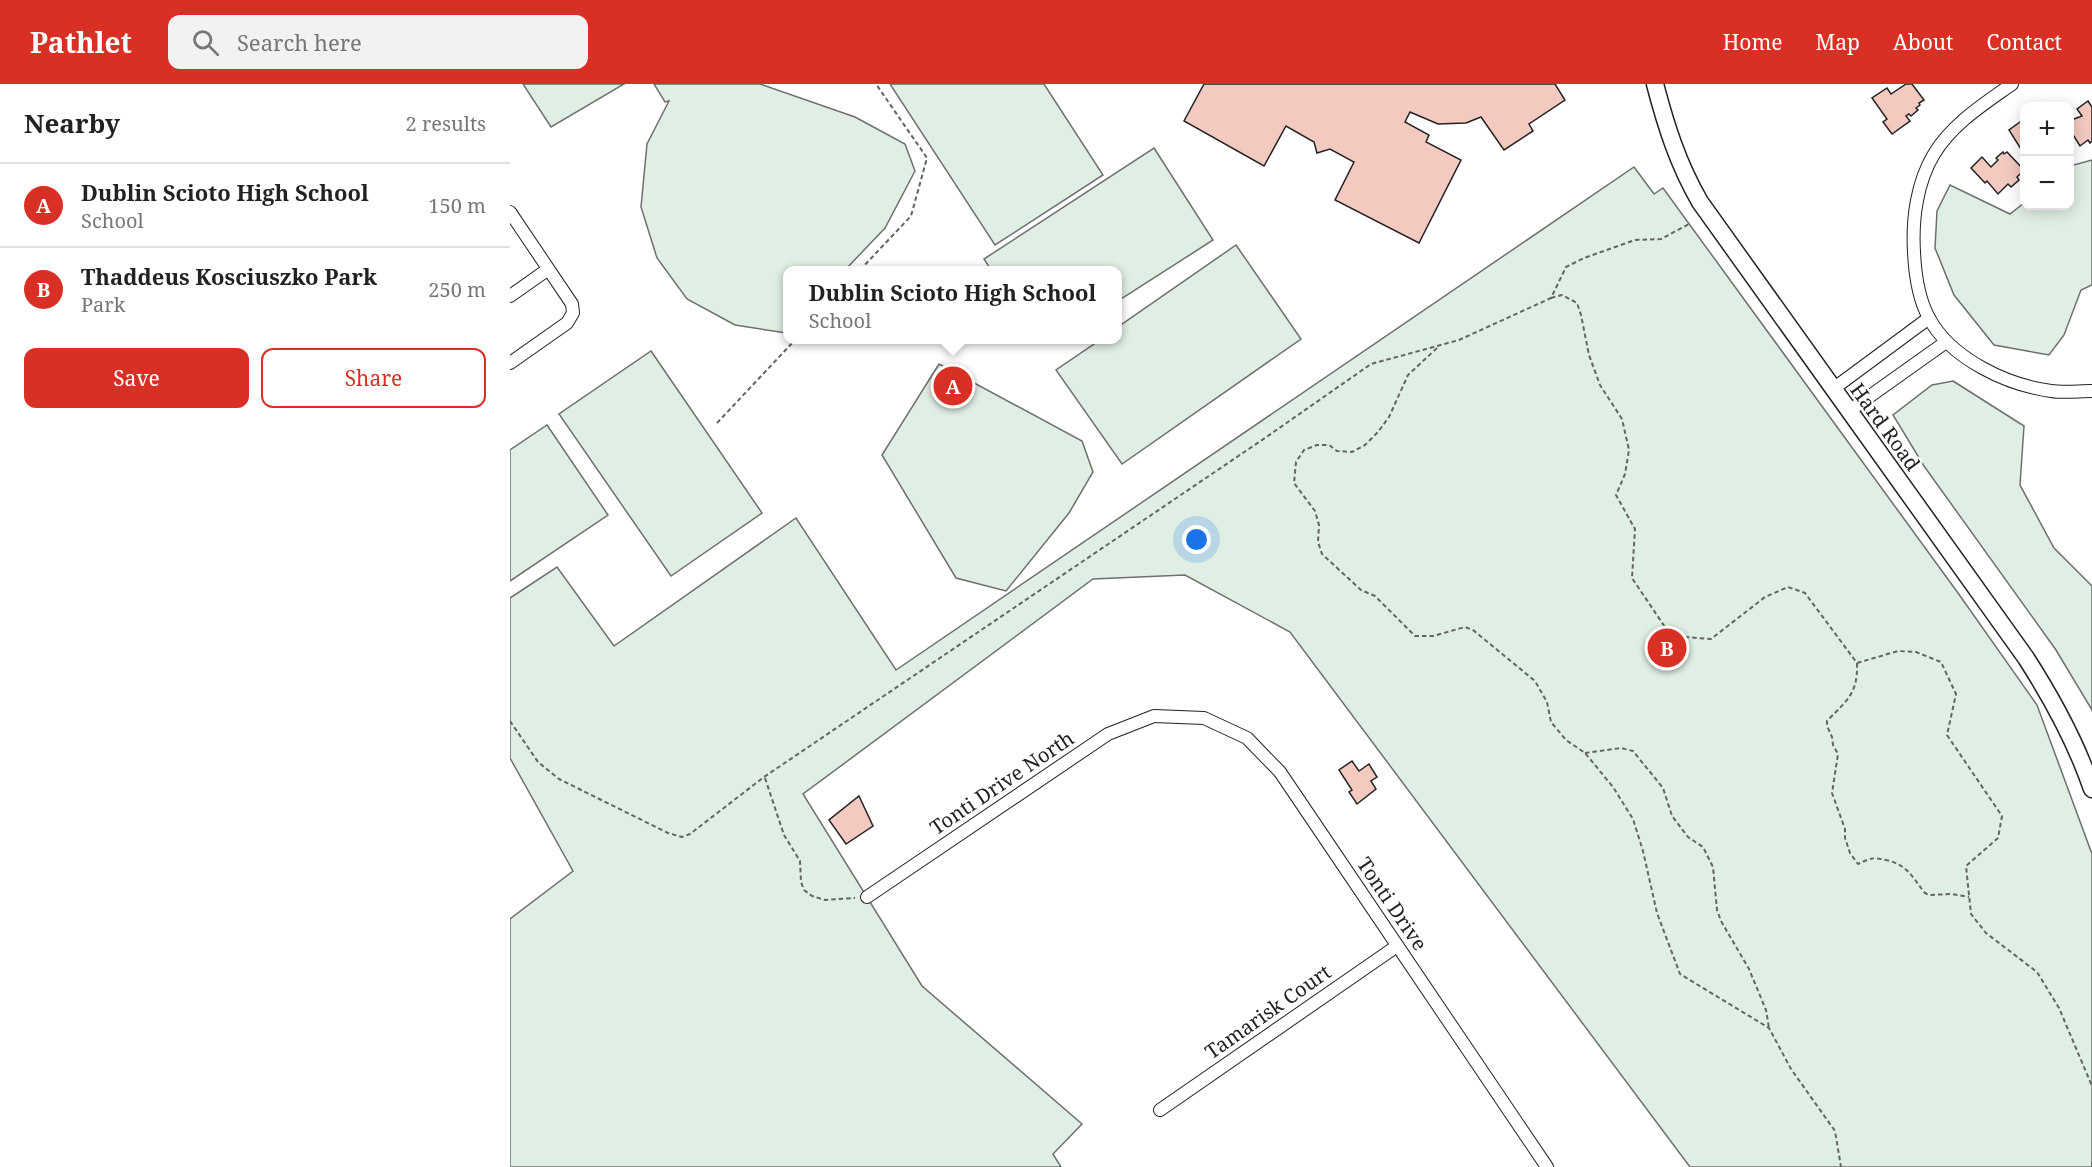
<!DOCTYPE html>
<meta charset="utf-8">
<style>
body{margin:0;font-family:"Noto Serif",serif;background:#f2f2f2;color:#222}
.controls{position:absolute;right:18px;top:18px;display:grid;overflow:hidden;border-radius:12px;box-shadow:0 3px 15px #0003}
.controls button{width:54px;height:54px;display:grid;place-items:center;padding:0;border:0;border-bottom:2px solid #e0e0e0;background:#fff;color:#222;font:30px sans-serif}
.you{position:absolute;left:687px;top:456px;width:21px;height:21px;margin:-15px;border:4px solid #fff;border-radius:50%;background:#1a73e8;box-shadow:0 0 0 9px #1a73e833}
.badge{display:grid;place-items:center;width:39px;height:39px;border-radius:50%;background:#d93025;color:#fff;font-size:20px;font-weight:700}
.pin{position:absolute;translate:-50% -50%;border:3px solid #fff;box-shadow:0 2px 6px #0006}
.popup{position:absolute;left:273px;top:182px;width:339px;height:78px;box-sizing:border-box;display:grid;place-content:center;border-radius:12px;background:#fff;filter:drop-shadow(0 2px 4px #0005);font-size:20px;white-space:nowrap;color:#767676}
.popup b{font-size:22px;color:#222}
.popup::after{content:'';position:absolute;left:50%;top:100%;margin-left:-12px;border:12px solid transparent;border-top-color:#fff}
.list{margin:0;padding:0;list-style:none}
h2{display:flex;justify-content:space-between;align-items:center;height:78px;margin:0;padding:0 24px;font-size:26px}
h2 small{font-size:20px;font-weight:400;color:#767676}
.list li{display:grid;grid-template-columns:39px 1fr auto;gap:18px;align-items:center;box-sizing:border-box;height:84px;padding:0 24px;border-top:2px solid #e0e0e0}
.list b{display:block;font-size:22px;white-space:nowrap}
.list p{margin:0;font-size:20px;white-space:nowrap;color:#767676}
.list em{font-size:20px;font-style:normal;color:#767676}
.actions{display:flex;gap:12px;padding:18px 24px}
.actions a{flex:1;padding:14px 0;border:2px solid #d93025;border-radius:12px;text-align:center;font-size:21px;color:#d93025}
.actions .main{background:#d93025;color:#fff}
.icon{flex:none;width:33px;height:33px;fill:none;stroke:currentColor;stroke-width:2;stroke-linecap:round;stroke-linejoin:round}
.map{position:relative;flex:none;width:1582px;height:1083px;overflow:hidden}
header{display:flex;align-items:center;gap:36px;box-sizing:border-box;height:84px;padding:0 30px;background:#d93025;color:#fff}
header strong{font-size:28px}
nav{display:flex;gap:33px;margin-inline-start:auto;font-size:21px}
.search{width:420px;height:54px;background:#f2f2f2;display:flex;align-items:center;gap:15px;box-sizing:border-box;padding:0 21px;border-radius:12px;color:#767676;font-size:22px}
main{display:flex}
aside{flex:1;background:#fff}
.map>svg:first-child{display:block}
.green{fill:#e0efe3;stroke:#6f6f6f;stroke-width:1.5}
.building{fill:#f3c9c0;stroke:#222;stroke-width:1.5}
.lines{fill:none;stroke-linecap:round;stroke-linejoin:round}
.street-casing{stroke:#222;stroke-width:14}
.secondary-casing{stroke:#222;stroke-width:19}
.path{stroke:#646464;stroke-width:2;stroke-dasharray:4.5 3;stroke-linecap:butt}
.street{stroke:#fff;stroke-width:12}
.secondary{stroke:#fff;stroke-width:16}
.labels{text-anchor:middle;stroke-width:4.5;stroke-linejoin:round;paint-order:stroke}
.street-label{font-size:20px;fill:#222;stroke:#fff}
</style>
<header>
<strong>Pathlet</strong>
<div class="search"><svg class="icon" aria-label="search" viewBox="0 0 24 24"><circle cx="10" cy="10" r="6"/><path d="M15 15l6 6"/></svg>Search here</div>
<nav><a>Home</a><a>Map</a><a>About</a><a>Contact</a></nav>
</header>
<main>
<aside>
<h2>Nearby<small>2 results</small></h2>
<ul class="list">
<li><span class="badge">A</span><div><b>Dublin Scioto High School</b><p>School</p></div><em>150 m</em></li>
<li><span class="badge">B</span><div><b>Thaddeus Kosciuszko Park</b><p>Park</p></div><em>250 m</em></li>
</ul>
<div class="actions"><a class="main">Save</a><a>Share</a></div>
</aside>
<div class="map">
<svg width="1582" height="1083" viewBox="0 0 1582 1083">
<rect width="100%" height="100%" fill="#fff"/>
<!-- green -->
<g class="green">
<polygon points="13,0 114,0 41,43"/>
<polygon points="144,0 250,0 345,33 395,60 405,87 375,144 335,186 278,186 278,247 276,249 225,241 177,215 147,174 131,123 137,60 159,17 155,18"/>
<polygon points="380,0 534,0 593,91 485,161"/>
<polygon points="644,64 703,156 608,217 608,186 481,186 474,175"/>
<polygon points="1582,76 1582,201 1571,206 1554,251 1539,271 1484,261 1444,211 1425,164 1427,127 1440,101 1500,130 1514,119 1514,122 1560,122 1560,82"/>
<polygon points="1124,83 1144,110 1153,104 1448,509 1527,621 1582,770 1582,1083 1180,1083 780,548 675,491 583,495 293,710 412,902 572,1040 543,1070 551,1083 0,1083 0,835 63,787 0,674 0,514 47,483 104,562 286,434 386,586"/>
<polygon points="726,161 791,255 612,380 546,286 590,256 608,256 608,243"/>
<polygon points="141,267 252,429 161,492 49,330"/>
<polygon points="429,280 572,357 583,388 559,429 496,507 446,494 372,371"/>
<polygon points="1443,297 1514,342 1510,401 1544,464 1582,502 1582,626 1546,566 1414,382 1383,331 1422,301"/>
<polygon points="37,341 98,431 0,497 0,366"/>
</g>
<!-- building -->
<g class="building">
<polygon points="694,0 1045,0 1055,16 1019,40 1023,47 994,66 971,33 956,39 928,40 900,28 895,38 919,51 916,58 951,76 909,159 825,116 844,78 820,65 807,69 804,58 776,42 754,82 674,37"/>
<polygon points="1396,0 1402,0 1414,16 1409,19 1410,21 1406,24 1408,26 1401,32 1399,30 1396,32 1400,37 1382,50 1373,38 1377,35 1362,14 1377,4 1381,10"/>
<polygon points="1578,17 1582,23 1582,57 1580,59 1578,56 1570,62 1560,46 1560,32 1561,31 1564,35 1572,32 1567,25"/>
<polygon points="1510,38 1514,43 1514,70 1499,46"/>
<polygon points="1493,68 1494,70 1497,68 1514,86 1507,93 1509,96 1501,103 1498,100 1488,110 1477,97 1475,99 1461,84 1472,73 1481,83 1488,76 1486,74"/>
<polygon points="842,677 849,687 859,680 867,693 861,697 866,705 847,720 839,708 842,706 829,686"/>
<polygon points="349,712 363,742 336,760 319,736"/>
</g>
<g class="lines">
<!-- street casing -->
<g class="street-casing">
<g id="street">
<path d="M 1502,0 C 1474,20 1442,40 1424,70 C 1407,98 1402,135 1404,168 C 1405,190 1408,214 1419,234 C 1441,275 1497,301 1541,307 C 1554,309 1569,307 1582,307"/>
<polyline points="0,128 62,220 63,229 57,239 0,279"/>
<polyline points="0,212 37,186"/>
<polyline points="1323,305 1419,234"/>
<polyline points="1339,327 1436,258"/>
<polyline points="357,813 598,650 644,632 694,634 737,654 770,688 1037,1083"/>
<polyline points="650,1026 887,862"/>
</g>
</g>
<!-- secondary casing -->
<g class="secondary-casing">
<path id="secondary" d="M 1145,0 C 1156,42 1168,80 1190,118 L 1516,574 C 1543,616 1566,658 1582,705"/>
</g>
<!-- path -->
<g class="path">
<polyline points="350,186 401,132 417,74 366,0"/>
<polyline points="1041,214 1052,211 1067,219 1071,231 1079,271 1090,301 1112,335 1119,366 1115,390 1106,411 1125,445 1122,494 1161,552 1201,555 1255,513 1278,503 1295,509 1347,579 1388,567 1406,568 1431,578 1446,610 1437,651 1492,732 1488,754 1456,782 1461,830 1476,849 1527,888 1549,924 1582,1002"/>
<polyline points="927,264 898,291 879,333 868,348 855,361 842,368 827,367 819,361 807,361 794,366 786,378 784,399 805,427 809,441 808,458 812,470 851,506 865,512 905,552 923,552 955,543 963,546 1025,597 1037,618 1041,638 1056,656 1075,669 1103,703 1123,735 1133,767 1147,829 1170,890 1259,944 1281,985 1325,1047 1331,1083"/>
<polyline points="207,339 285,256"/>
<path d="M 1347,579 C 1348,610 1337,616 1317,637 L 1317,642 L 1322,653 L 1323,661 L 1328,670 L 1322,709 L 1335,745 L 1335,754 L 1340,769 L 1348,780 C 1361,774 1362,773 1376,776 C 1398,781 1402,793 1415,809 L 1419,811 L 1442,810 L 1459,813"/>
<polyline points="0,637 28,678 49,695 158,749 172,753 180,750 254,693 755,354 861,280 949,256 1041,214 1056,183 1074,174 1125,156 1151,155 1181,139"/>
<polyline points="1075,669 1111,664 1123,667 1153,704 1162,732 1178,753 1193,763 1203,783 1207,826 1211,837 1239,885 1256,926 1259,944"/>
<polyline points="255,694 274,751 290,777 291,798 294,806 302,812 315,816 345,814"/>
<polyline points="1582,1078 1582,1083"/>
</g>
<!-- street -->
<use href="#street" class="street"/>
<!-- secondary -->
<use href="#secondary" class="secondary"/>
</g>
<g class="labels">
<!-- street labels -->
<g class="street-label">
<text transform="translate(1375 343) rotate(54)" y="7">Hard Road</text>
<text transform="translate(492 699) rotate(-34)" y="7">Tonti Drive North</text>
<text transform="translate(882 820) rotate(56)" y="7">Tonti Drive</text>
<text transform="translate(758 928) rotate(-35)" y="7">Tamarisk Court</text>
</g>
</g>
</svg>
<div class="controls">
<button>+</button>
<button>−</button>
</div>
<div class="you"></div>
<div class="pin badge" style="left:443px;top:302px">A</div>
<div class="popup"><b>Dublin Scioto High School</b>School</div>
<div class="pin badge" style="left:1157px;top:564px">B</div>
</div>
</main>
